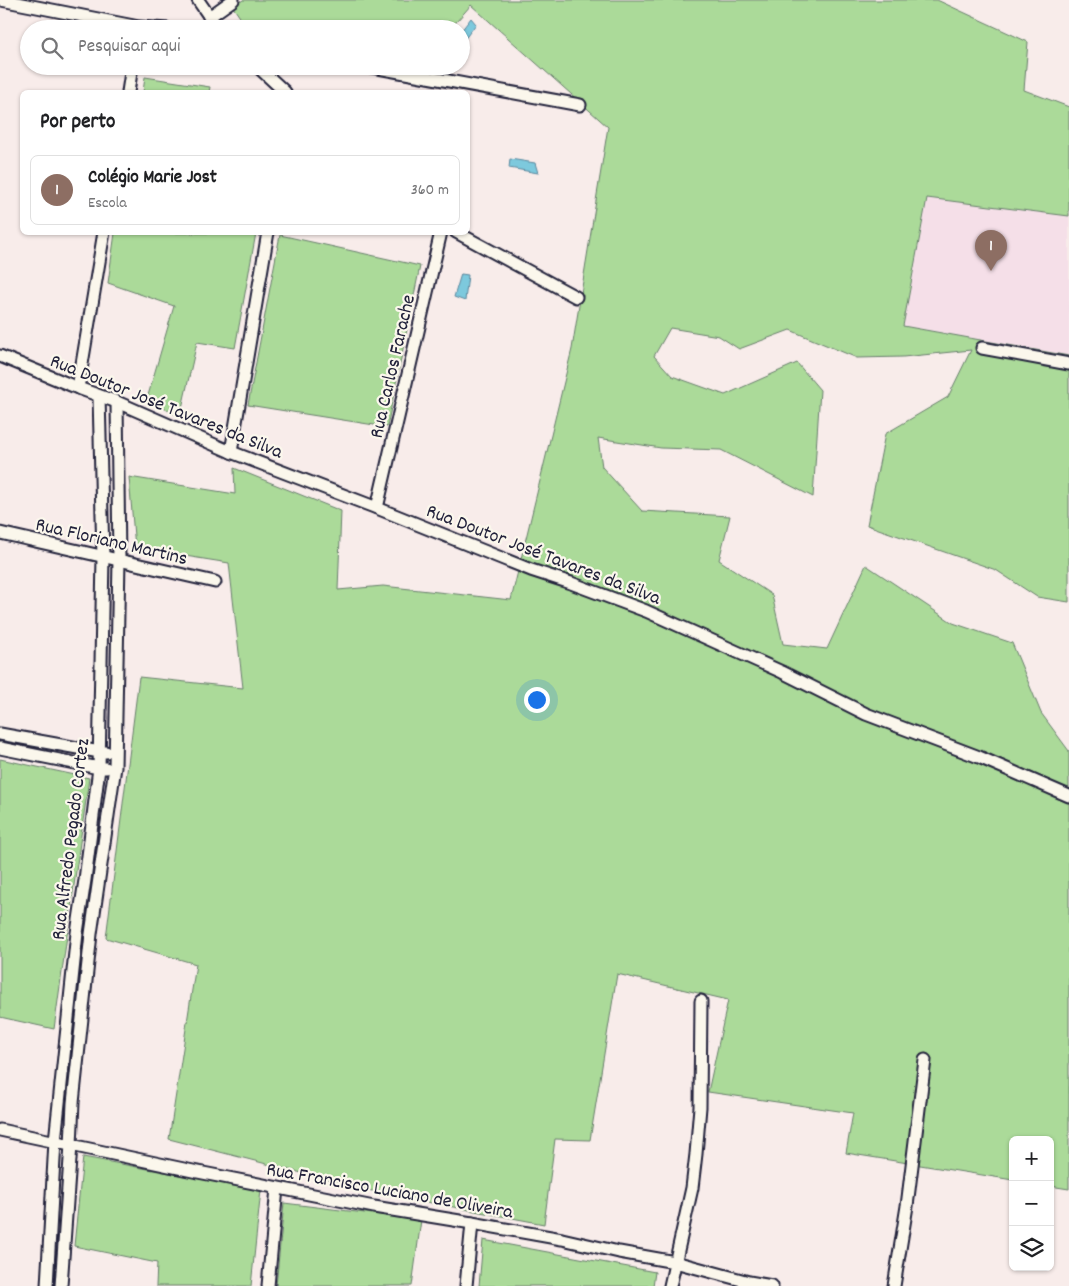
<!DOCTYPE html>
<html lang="pt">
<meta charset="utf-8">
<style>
body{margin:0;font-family:Dekko,sans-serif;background:#f6f6f6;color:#202124}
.controls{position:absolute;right:15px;bottom:15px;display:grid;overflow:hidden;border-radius:8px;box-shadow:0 1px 4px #0004}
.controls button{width:45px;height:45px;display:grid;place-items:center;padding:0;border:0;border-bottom:1px solid #e0e0e0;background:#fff;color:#202124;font:25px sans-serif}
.you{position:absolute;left:536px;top:699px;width:18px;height:18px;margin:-12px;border:4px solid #fff;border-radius:50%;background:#1a73e8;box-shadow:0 0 0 8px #1a73e833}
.badge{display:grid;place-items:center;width:32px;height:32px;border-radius:50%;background:#c8321e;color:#fff;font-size:16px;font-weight:700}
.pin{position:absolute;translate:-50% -41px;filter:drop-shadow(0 1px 2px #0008)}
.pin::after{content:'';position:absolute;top:26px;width:18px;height:15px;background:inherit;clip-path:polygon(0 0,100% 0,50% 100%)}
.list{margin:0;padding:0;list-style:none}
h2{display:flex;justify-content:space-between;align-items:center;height:65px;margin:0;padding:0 20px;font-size:21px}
h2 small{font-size:16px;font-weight:400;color:#757577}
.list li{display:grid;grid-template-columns:32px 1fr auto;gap:15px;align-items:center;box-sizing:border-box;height:70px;margin:0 10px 10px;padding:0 10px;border:1px solid #e0e0e0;border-radius:8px}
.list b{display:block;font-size:19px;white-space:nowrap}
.list p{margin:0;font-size:16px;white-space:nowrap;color:#757577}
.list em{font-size:16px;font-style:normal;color:#757577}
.icon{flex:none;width:28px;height:28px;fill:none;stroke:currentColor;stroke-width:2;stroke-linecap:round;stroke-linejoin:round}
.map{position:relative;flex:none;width:1069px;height:1286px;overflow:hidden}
.search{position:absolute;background:#fff;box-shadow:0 1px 4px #0004;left:20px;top:20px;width:450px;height:55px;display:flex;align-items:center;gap:12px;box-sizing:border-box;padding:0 18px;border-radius:28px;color:#757577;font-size:19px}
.panel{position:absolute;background:#fff;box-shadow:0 1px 4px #0004;left:20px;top:90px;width:450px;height:145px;border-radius:8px}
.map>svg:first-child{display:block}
.built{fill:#f5dfe8}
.green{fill:#abda99;stroke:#667e6a}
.water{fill:#7dc9dd;stroke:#59869c}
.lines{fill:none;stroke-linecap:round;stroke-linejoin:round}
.street-casing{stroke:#22223b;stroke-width:15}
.street{stroke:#fbf7ec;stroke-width:11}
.labels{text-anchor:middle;stroke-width:4.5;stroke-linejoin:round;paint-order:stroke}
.street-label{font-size:20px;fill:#22223b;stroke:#fbf7ec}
</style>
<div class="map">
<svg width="1069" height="1286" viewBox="0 0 1069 1286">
<rect width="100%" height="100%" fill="#f8ecea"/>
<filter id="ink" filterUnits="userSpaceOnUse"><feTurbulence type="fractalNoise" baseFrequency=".02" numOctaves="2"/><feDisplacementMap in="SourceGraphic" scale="10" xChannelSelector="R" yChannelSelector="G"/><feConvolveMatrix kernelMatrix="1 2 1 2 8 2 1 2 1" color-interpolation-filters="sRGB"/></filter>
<g filter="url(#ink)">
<!-- built -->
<polygon class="built" points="927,198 1069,216 1069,356 903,326"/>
<!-- green -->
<g class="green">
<polygon points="243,0 937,0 1028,42 1024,90 1069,107 1069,216 927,198 903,326 1069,356 1069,602 1037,597 996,570 867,525 885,434 948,397 971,350 903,357 857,358 790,330 739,349 719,336 670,328 654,356 672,376 725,395 797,363 820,390 813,497 721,450 661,448 598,438 602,467 642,511 730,516 719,560 772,595 783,644 827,649 866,565 953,623 1012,643 1041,713 1069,751 1069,1189 1050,1186 1050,1140 1013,1140 1013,1180 846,1153 853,1113 708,1092 728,1000 617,974 590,1140 555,1139 544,1224 384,1194 169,1139 196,964 106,938 139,677 243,688 229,563 135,548 129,477 235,494 234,468 341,511 338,590 383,586 511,600 572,349 608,127 471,5 450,29 248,29 233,7"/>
<polygon points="145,77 210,87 209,92 143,92"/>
<polygon points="115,233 256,233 235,348 197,342 180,417 147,399 174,306 108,283"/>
<polygon points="280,235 420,266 387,427 248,405"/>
<polygon points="0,759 89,778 54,1029 0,1017"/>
<polygon points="83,1157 261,1190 251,1286 156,1286 157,1263 74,1246"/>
<polygon points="284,1203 421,1220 412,1286 276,1286"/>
<polygon points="483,1240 655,1272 653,1286 479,1286"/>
</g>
<!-- water -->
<g class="water">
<polygon points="471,18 476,24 461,44 461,31"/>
<polygon points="510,159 535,163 538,173 509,168"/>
<polygon points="461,274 468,275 465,301 454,297"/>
</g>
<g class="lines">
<!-- street casing -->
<g class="street-casing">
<g id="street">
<polyline points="1,0 139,27 168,29"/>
<polyline points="198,0 218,29"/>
<polyline points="209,17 233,0"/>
<polyline points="257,66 285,92"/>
<polyline points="367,66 580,105"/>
<polyline points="128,92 132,66"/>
<polyline points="456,232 576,297"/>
<polyline points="982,348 1069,364"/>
<polyline points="0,356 78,388 117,402 231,452 377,508 531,570 571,583 646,611 782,672 866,714 979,757 1069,796"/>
<polyline points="78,388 104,232"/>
<polyline points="231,452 268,232"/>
<polyline points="377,508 441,232"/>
<polyline points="0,533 215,582"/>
<polyline points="0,734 100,752 106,752"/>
<polyline points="0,748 99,768 106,768"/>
<polyline points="0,1130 193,1171 374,1207 472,1223 562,1239 619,1252 675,1262 749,1282 772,1286"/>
<polyline points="47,1286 55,1141 77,933 85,880 99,768 103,557 99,396"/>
<polyline points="61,1286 71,1145 73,1103 91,934 115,767 119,560 117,402"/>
<polyline points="268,1286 277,1188"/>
<polyline points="466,1286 472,1223"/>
<polyline points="670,1286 692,1188 696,1154 700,1107 701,1001"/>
<polyline points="894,1286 907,1206 925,1060"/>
</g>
</g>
<!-- street -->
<use href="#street" class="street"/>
</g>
</g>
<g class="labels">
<!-- street labels -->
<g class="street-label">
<text transform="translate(391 366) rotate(-77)" y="7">Rua Carlos Farache</text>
<text transform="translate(167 405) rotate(22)" y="7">Rua Doutor José Tavares da Silva</text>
<text transform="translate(112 540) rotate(13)" y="7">Rua Floriano Martins</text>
<text transform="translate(544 553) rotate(21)" y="7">Rua Doutor José Tavares da Silva</text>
<text transform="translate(69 839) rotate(-83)" y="7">Rua Alfredo Pegado Cortez</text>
<text transform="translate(390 1189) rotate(10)" y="7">Rua Francisco Luciano de Oliveira</text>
</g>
</g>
</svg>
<div class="controls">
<button>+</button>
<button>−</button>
<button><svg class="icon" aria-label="layers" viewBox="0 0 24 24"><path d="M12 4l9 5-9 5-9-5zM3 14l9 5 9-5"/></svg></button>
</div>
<div class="you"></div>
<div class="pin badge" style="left:991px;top:271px;background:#8d6e63">1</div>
<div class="search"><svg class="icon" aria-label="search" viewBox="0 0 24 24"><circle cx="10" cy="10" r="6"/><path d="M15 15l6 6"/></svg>Pesquisar aqui</div>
<section class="panel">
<h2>Por perto<small></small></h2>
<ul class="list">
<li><span class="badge" style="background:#8d6e63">1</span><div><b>Colégio Marie Jost</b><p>Escola</p></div><em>360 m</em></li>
</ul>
</section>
</div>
